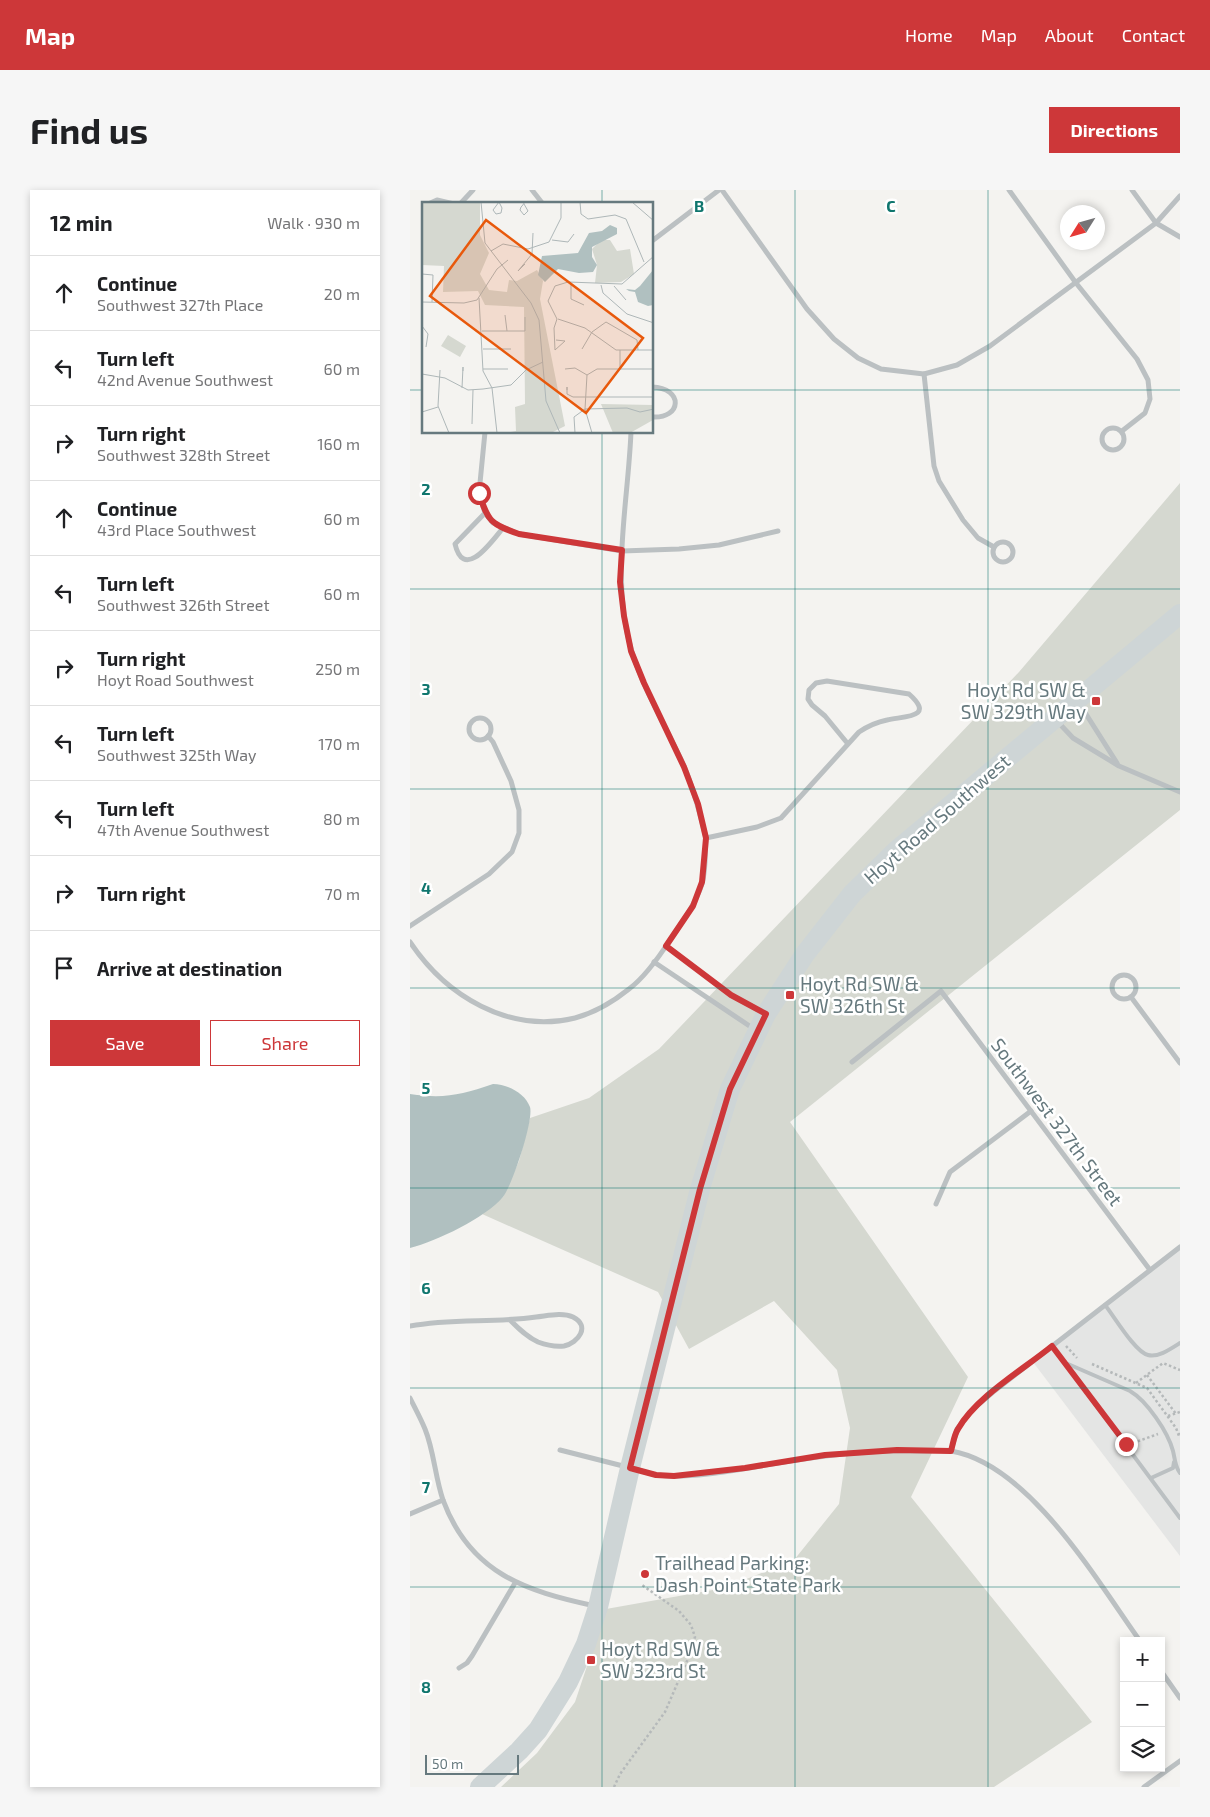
<!DOCTYPE html>
<meta charset="utf-8">
<style>
body{margin:0;font-family:"Exo 2",sans-serif;background:#f6f6f6;color:#202124}
.controls{position:absolute;right:15px;bottom:15px;display:grid;overflow:hidden;border-radius:0px;box-shadow:0 2px 8px #0003}
.controls button{width:45px;height:45px;display:grid;place-items:center;padding:0;border:0;border-bottom:1px solid #e0e0e0;background:#fff;color:#202124;font:25px sans-serif}
.compass{position:absolute;left:650px;top:15px;width:45px;height:45px;border-radius:50%;background:#fff;box-shadow:0 2px 8px #0003;rotate:233deg}
.scale{position:absolute;left:15px;bottom:12px;width:94px;box-sizing:border-box;padding-left:5px;border:2px solid #66797e;border-top:0;font-size:14px;line-height:18px;white-space:nowrap;color:#66797e;-webkit-text-stroke:4px #fff;paint-order:stroke}
.stop{position:absolute;width:15px;height:15px;margin:-11px;border:4px solid #cd3739;border-radius:50%;background:#fff}
.stop.end{background:#cd3739;border-color:#fff;box-shadow:0 1px 5px #0008}
.list{margin:0;padding:0;list-style:none}
h2{display:flex;justify-content:space-between;align-items:center;height:65px;margin:0;padding:0 20px;font-size:21px}
h2 small{font-size:16px;font-weight:400;color:#757577}
.list li{display:grid;grid-template-columns:32px 1fr auto;gap:15px;align-items:center;box-sizing:border-box;height:75px;padding:0 20px;border-top:1px solid #e0e0e0}
.list b{display:block;font-size:19px;white-space:nowrap}
.list p{margin:0;font-size:16px;white-space:nowrap;color:#757577}
.list em{font-size:16px;font-style:normal;color:#757577}
.actions{display:flex;gap:10px;padding:15px 20px}
.actions a{flex:1;padding:11px 0;border:1px solid #cd3739;border-radius:0px;text-align:center;font-size:18px;color:#cd3739}
.actions .main{background:#cd3739;color:#fff}
.icon{flex:none;width:28px;height:28px;fill:none;stroke:currentColor;stroke-width:2;stroke-linecap:round;stroke-linejoin:round}
.map{position:relative;flex:none;width:770px;height:1597px;overflow:hidden;border-radius:0px}
header{display:flex;align-items:center;gap:30px;box-sizing:border-box;height:70px;padding:0 25px;background:#cd3739;color:#fff}
header strong{font-size:24px}
nav{display:flex;gap:28px;margin-inline-start:auto;font-size:18px}
.intro{display:flex;align-items:center;justify-content:space-between;box-sizing:border-box;height:120px;padding:0 30px}
h1{margin:0;font-size:35px}
.button{padding:12px 22px;border-radius:0px;background:#cd3739;color:#fff;font-size:18px;font-weight:700}
main{display:flex;gap:30px;padding:0 30px}
aside{flex:1;background:#fff;border-radius:0px;box-shadow:0 2px 8px #0003}
.map>svg:first-child{display:block}
.built{fill:#e4e5e4}
.green{fill:#d5d8d0}
.water{fill:#b0c0c0}
.lines{fill:none;stroke-linecap:round;stroke-linejoin:round}
.path{stroke:#b5b9ba;stroke-width:2.5;stroke-dasharray:2.5 2.5;stroke-linecap:butt}
.service{stroke:#bbc0c2;stroke-width:4}
.minor{stroke:#bbc0c2;stroke-width:5}
.secondary{stroke:#ced5d6;stroke-width:20}
.route{stroke:#cd3739;stroke-width:6}
.grid{fill:none;stroke:#0f766e;stroke-width:1;stroke-opacity:0.55}
.poi-dot{fill:#cd3739;stroke:#fff;stroke-width:2}
.labels{text-anchor:middle;stroke-width:5;stroke-linejoin:round;paint-order:stroke}
.poi-label{font-size:19px;fill:#66797e;stroke:#fff;text-anchor:start}
.street-label{font-size:19px;fill:#66797e;stroke:#fff}
.inset-road{fill:none;stroke:#aeb7b8;stroke-width:1}
.view{fill:#e8590c;fill-opacity:0.15;stroke:#e8590c;stroke-width:2.5}
.inset-edge{fill:none;stroke:#66797e;stroke-width:2.5}
.grid-label{font-size:16px;text-anchor:middle;font-weight:bold;fill:#0f766e;stroke:#fff;stroke-width:5;stroke-linejoin:round;paint-order:stroke}
</style>
<header>
<strong>Map</strong>
<nav><a>Home</a><a>Map</a><a>About</a><a>Contact</a></nav>
</header>
<div class="intro"><h1>Find us</h1><a class="button">Directions</a></div>
<main>
<aside>
<h2>12 min<small>Walk · 930 m</small></h2>
<ul class="list">
<li><svg class="icon" aria-label="ahead" viewBox="0 0 24 24"><path d="M12 20V5M6 11l6-6 6 6"/></svg><div><b>Continue</b><p>Southwest 327th Place</p></div><em>20 m</em></li>
<li><svg class="icon" aria-label="left" viewBox="0 0 24 24"><path d="M17 20v-9H6M10 6l-5 5 5 5"/></svg><div><b>Turn left</b><p>42nd Avenue Southwest</p></div><em>60 m</em></li>
<li><svg class="icon" aria-label="right" viewBox="0 0 24 24"><path d="M7 20v-9h11M14 6l5 5-5 5"/></svg><div><b>Turn right</b><p>Southwest 328th Street</p></div><em>160 m</em></li>
<li><svg class="icon" aria-label="ahead" viewBox="0 0 24 24"><path d="M12 20V5M6 11l6-6 6 6"/></svg><div><b>Continue</b><p>43rd Place Southwest</p></div><em>60 m</em></li>
<li><svg class="icon" aria-label="left" viewBox="0 0 24 24"><path d="M17 20v-9H6M10 6l-5 5 5 5"/></svg><div><b>Turn left</b><p>Southwest 326th Street</p></div><em>60 m</em></li>
<li><svg class="icon" aria-label="right" viewBox="0 0 24 24"><path d="M7 20v-9h11M14 6l5 5-5 5"/></svg><div><b>Turn right</b><p>Hoyt Road Southwest</p></div><em>250 m</em></li>
<li><svg class="icon" aria-label="left" viewBox="0 0 24 24"><path d="M17 20v-9H6M10 6l-5 5 5 5"/></svg><div><b>Turn left</b><p>Southwest 325th Way</p></div><em>170 m</em></li>
<li><svg class="icon" aria-label="left" viewBox="0 0 24 24"><path d="M17 20v-9H6M10 6l-5 5 5 5"/></svg><div><b>Turn left</b><p>47th Avenue Southwest</p></div><em>80 m</em></li>
<li><svg class="icon" aria-label="right" viewBox="0 0 24 24"><path d="M7 20v-9h11M14 6l5 5-5 5"/></svg><div><b>Turn right</b></div><em>70 m</em></li>
<li><svg class="icon" aria-label="arrive" viewBox="0 0 24 24"><path d="M6 21V4h12l-3 4 3 4H6"/></svg><div><b>Arrive at destination</b></div></li>
</ul>
<div class="actions"><a class="main">Save</a><a>Share</a></div>
</aside>
<div class="map">
<svg width="770" height="1597" viewBox="0 0 770 1597">
<rect width="100%" height="100%" fill="#f4f3f0"/>
<!-- built -->
<polygon class="built" points="770,1057 770,1366 623,1172"/>
<!-- green -->
<polygon class="green" points="770,293 770,620 380,932 558,1187 501,1307 682,1532 584,1597 91,1597 127,1563 165,1512 196,1419 314,1398 384,1370 429,1314 440,1238 427,1180 364,1111 279,1159 248,1102 72,1024 93,1007 109,971 120,928 179,908 249,859 609,482"/>
<!-- water -->
<path class="water" d="M 83,894 C 97,894 115,903 120,917 C 124,930 102,996 93,1007 C 75,1028 27,1051 0,1058 L 0,904 C 34,909 51,905 83,894 Z"/>
<g class="lines">
<!-- path -->
<g class="path">
<polyline points="656,1156 667,1168"/>
<polyline points="682,1174 737,1198 766,1238 769,1246 770,1243"/>
<polyline points="737,1185 766,1224"/>
<polyline points="726,1193 753,1173 770,1180"/>
<polyline points="758,1226 770,1222"/>
<polyline points="723,1253 748,1244"/>
<polyline points="204,1597 210,1584 255,1522 277,1471 285,1447 281,1435 269,1421 232,1395"/>
</g>
<!-- service -->
<g class="service">
<path d="M 695,1115 C 704,1126 725,1162 738,1165 C 748,1168 762,1158 770,1153"/>
<polyline points="642,1156 770,1328"/>
<path d="M 658,1174 L 720,1201 C 737,1211 758,1242 763,1261 C 765,1269 765,1277 770,1283"/>
<polyline points="741,1288 763,1278 764,1272"/>
</g>
<!-- minor -->
<g class="minor">
<polyline points="122,0 133,14"/>
<polyline points="312,0 397,119 424,149 448,168 471,179 514,184 547,175 580,156 746,33 770,6"/>
<polyline points="599,0 666,93 727,169 738,190 740,209 735,223 712,241"/>
<polyline points="722,0 746,33 770,47"/>
<polyline points="18,14 27,10 44,14"/>
<polyline points="50,14 63,0"/>
<polyline points="14,22 14,25"/>
<polyline points="242,51 309,0"/>
<polyline points="514,184 524,276 529,291 553,330 568,348 584,357"/>
<path d="M 242,197 C 274,198 272,229 242,227"/>
<circle cx="703" cy="249" r="11"/>
<polyline points="75,242 69,303 75,323 83,333 109,344 212,361 269,359 309,355 368,341"/>
<path d="M 221,242 C 218,315 200,391 222,462 C 234,501 257,538 274,576 C 284,599 290,624 296,648"/>
<path d="M 75,323 L 45,354 C 54,392 82,351 93,338"/>
<circle cx="593" cy="362" r="10"/>
<polyline points="669,513 707,573"/>
<circle cx="70" cy="539" r="11"/>
<polyline points="647,531 663,548 709,576 770,602"/>
<polyline points="0,736 79,684 102,662 109,643 109,620 101,591 83,552 78,546"/>
<path d="M 0,752 C 36,806 99,844 165,828 C 184,823 204,811 219,799 C 235,787 249,767 260,750 C 272,732 285,715 292,694 C 296,680 295,663 296,648 L 347,637 L 371,628 L 449,542 C 458,536 467,532 477,530 C 494,526 526,528 499,504 L 417,491 L 406,493 L 399,500 L 398,509 L 402,515 L 415,526 L 438,554"/>
<polyline points="256,756 321,805 352,822"/>
<polyline points="244,772 344,839"/>
<circle cx="714" cy="797" r="12"/>
<polyline points="721,807 770,873"/>
<polyline points="442,872 531,801 740,1080"/>
<polyline points="526,1014 540,982 621,921"/>
<path d="M 0,1136 C 40,1128 84,1133 126,1127 C 137,1126 152,1122 163,1127 C 181,1136 168,1153 154,1156 C 145,1157 136,1155 128,1152 C 117,1147 109,1139 101,1131"/>
<path d="M 0,1208 C 5,1218 11,1229 15,1239 C 24,1261 25,1287 33,1310 C 60,1383 115,1401 185,1416"/>
<polyline points="150,1260 217,1277"/>
<polyline points="541,1261 547,1239 563,1219 583,1202 770,1057"/>
<path d="M 225,1279 C 232,1281 240,1284 247,1285 C 283,1289 331,1279 368,1273 C 415,1265 463,1259 511,1261 C 521,1261 532,1260 541,1261 C 619,1274 687,1391 730,1451"/>
<polyline points="0,1324 33,1310"/>
<polyline points="49,1478 57,1473 62,1466 105,1393"/>
<polyline points="751,1481 770,1508"/>
<polyline points="734,1597 770,1571"/>
</g>
<!-- secondary -->
<polyline class="secondary" points="70,1597 109,1561 128,1540 158,1492 176,1454 188,1417 220,1278 290,999 320,899 356,824 395,764 442,704 487,660 770,424"/>
</g>
<g class="lines">
<!-- route -->
<path class="route" d="M 69,303 C 78,332 81,334 109,344 L 212,360 L 210,392 L 214,426 L 221,461 L 234,493 L 274,577 L 288,614 L 296,648 L 292,692 L 283,716 L 256,756 L 321,805 L 356,824 L 320,899 L 290,999 L 220,1278 L 246,1285 L 264,1286 L 335,1278 L 415,1265 L 487,1260 L 541,1261 C 543,1254 544,1245 548,1239 C 566,1207 614,1179 642,1156 L 716,1254"/>
</g>
<!-- grid -->
<path class="grid" d="M 192,0 L 192,14M 385,0 L 385,1597M 578,0 L 578,1597M 0,200 L 14,200M 242,200 L 770,200M 192,242 L 192,1597M 0,399 L 770,399M 0,599 L 770,599M 0,798 L 770,798M 0,998 L 770,998M 0,1198 L 770,1198M 0,1397 L 770,1397"/>
<!-- markers -->
<g class="poi-dot">
<rect x="681" y="506" width="10" height="10" rx="2.5"/>
<rect x="375" y="800" width="10" height="10" rx="2.5"/>
<circle cx="235" cy="1384" r="5"/>
<rect x="176" y="1465" width="10" height="10" rx="2.5"/>
</g>
<g class="labels">
<!-- poi labels -->
<g class="poi-label">
<text x="676" y="507" text-anchor="end">Hoyt Rd SW &amp;<tspan x="676" dy="22">SW 329th Way</tspan></text>
<text x="390" y="801">Hoyt Rd SW &amp;<tspan x="390" dy="22">SW 326th St</tspan></text>
<text x="245" y="1380">Trailhead Parking:<tspan x="245" dy="22">Dash Point State Park</tspan></text>
<text x="191" y="1466">Hoyt Rd SW &amp;<tspan x="191" dy="22">SW 323rd St</tspan></text>
</g>
<!-- street labels -->
<g class="street-label">
<text transform="translate(527 629) rotate(-41)" y="7">Hoyt Road Southwest</text>
<text transform="translate(647 932) rotate(53)" y="7">Southwest 327th Street</text>
</g>
</g>
<!-- overview -->
<g transform="translate(12 12)">
<rect width="231" height="231" fill="#f4f3f0"/>
<path d="M 0,0 L 58,0 L 58,33 L 67,51 L 58,72 L 67,88 L 85,90 L 87,78 L 95,79 L 115,68 L 121,79 L 118,97 L 143,224 L 129,231 L 83,231 L 94,229 L 93,205 L 103,202 L 102,105 L 63,103 L 56,89 L 21,90 L 22,64 L 0,63 ZM 179,38 L 188,38 L 195,49 L 208,47 L 212,72 L 199,80 L 173,81 L 175,63 L 170,47 ZM 26,133 L 44,144 L 38,155 L 19,144 ZM 179,202 L 231,203 L 231,218 L 208,231 L 191,231 Z" fill="#d5d8d0"/>
<path d="M 188,23 L 195,26 L 195,32 L 170,45 L 170,55 L 175,63 L 171,70 L 157,71 L 136,67 L 123,80 L 116,73 L 120,54 L 156,51 L 167,31 L 180,29 ZM 231,68 L 231,103 L 226,104 L 216,100 L 213,90 L 207,89 L 204,87 L 213,88 L 218,84 Z" fill="#b0c0c0"/>
<path class="inset-road" d="M 59,0 L 63,41 L 109,101 L 117,118 L 124,199 L 138,231M 77,0 L 80,6 L 79,11 L 74,12 L 71,8 L 77,0M 158,0 L 159,12 L 166,17 L 193,13 L 204,17 L 222,60M 210,0 L 232,19M 102,2 L 106,9 L 102,13 L 98,8 L 99,5 L 100,4 L 103,0M 130,38 L 146,40 L 152,32M 69,49 L 81,42 L 106,47 L 127,40 L 139,16 L 139,0M 103,62 L 96,69 L 110,52 L 111,31M 0,72 L 11,73 L 10,100M 149,81 L 149,97 L 162,103M 179,83 L 181,91 L 205,112 L 232,121M 192,84 L 204,98M 57,96 L 61,169 L 70,186 L 75,231M 0,100 L 42,101 L 55,98 L 75,67 L 86,58M 83,113 L 85,129M 136,117 L 163,126 L 194,148 L 232,148M 0,124 L 6,132 L 4,145M 60,129 L 103,129 L 103,115M 134,138 L 143,139 L 133,148 L 132,126 L 135,117 L 126,99 L 133,84 L 146,80 L 200,82 L 232,54M 61,147 L 89,147M 160,147 L 170,130 L 184,120 L 215,138 L 216,148M 198,148 L 198,167M 61,167 L 86,167M 143,167 L 153,166 L 165,173M 18,168 L 16,204 L 27,231M 0,172 L 23,176 L 46,188 L 61,187 L 89,183 L 104,168 L 121,160M 165,173 L 175,167 L 232,167M 165,173 L 163,207 L 170,231M 40,186 L 41,165 L 41,169M 145,188 L 145,185 L 145,192 L 151,195 L 232,195M 0,210 L 16,205M 50,222 L 51,188M 153,231 L 152,215 L 163,207 L 205,206 L 218,210 L 232,207"/>
<path class="view" d="M 64,18 L 221,136 L 164,211 L 8,94 Z"/>
<rect width="231" height="231" class="inset-edge"/>
</g>
<g class="grid-label">
<text x="289" y="22">B</text>
<text x="481" y="22">C</text>
<text x="16" y="305">2</text>
<text x="16" y="505">3</text>
<text x="16" y="704">4</text>
<text x="16" y="904">5</text>
<text x="16" y="1104">6</text>
<text x="16" y="1303">7</text>
<text x="16" y="1503">8</text>
</g>
</svg>
<div class="controls">
<button>+</button>
<button>−</button>
<button><svg class="icon" aria-label="layers" viewBox="0 0 24 24"><path d="M12 4l9 5-9 5-9-5zM3 14l9 5 9-5"/></svg></button>
</div>
<svg class="compass" viewBox="-18 -18 36 36"><path d="M0-13l5 13h-10z" fill="#e53935"/><path d="M0 13l5-13h-10z" fill="#757577"/></svg>
<div class="scale">50 m</div>
<div class="stop" style="left:69px;top:303px"></div>
<div class="stop end" style="left:716px;top:1254px"></div>
</div>
</main>
